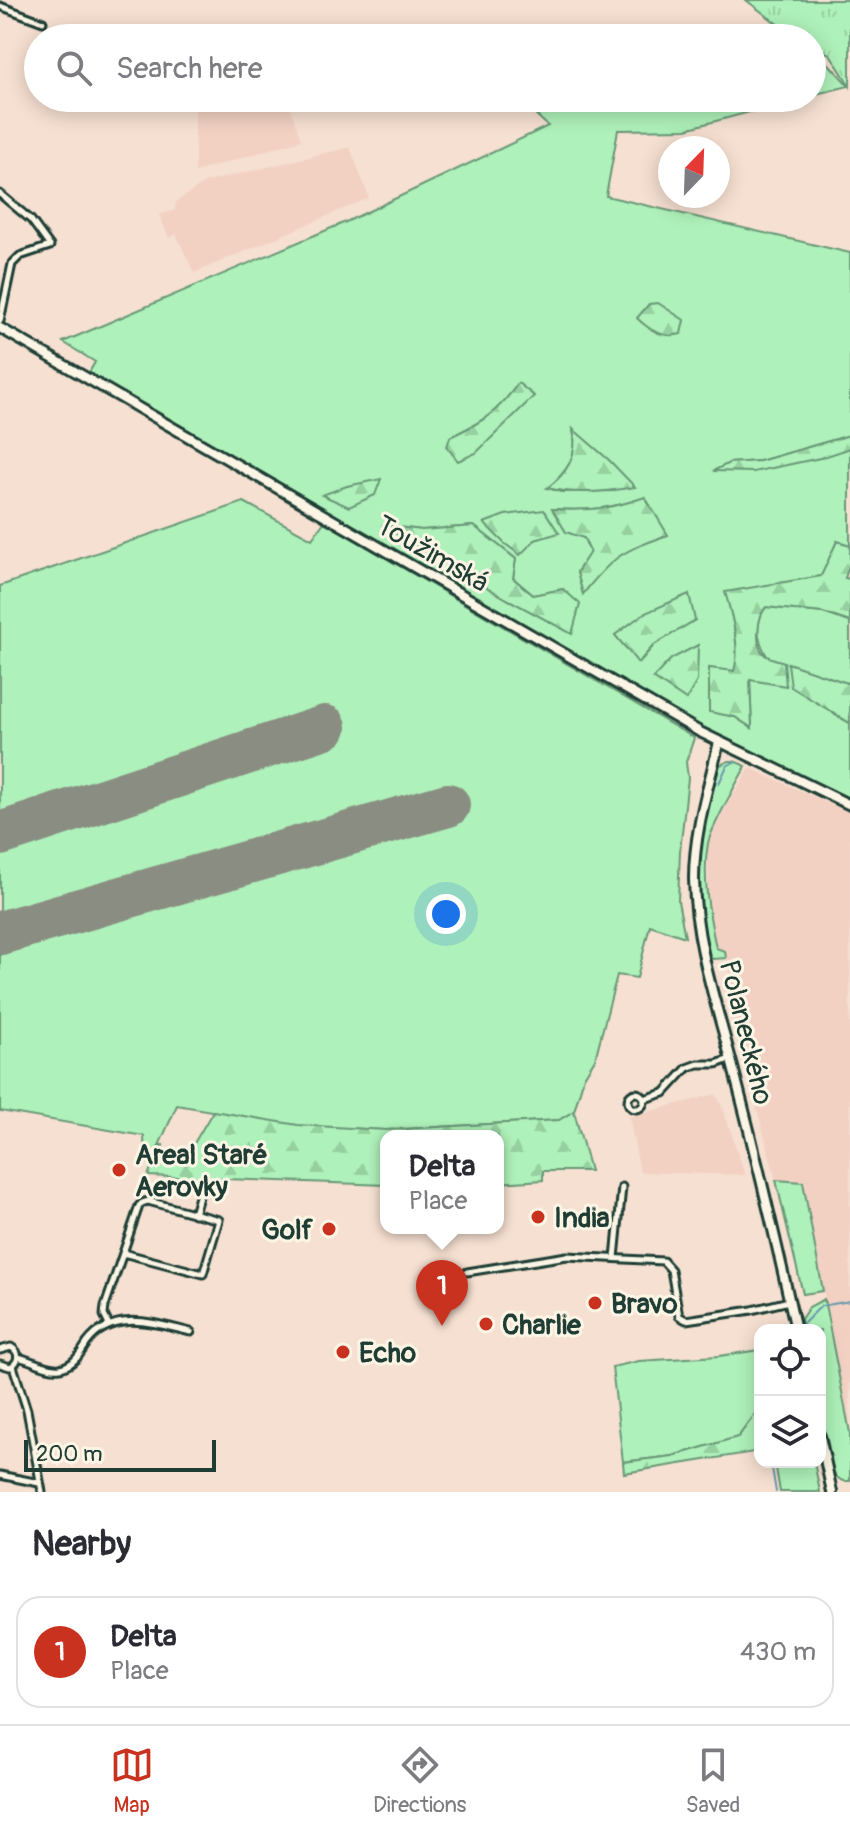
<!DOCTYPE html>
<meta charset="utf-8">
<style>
body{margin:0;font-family:Pangolin,sans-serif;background:#f7f7f7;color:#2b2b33}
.controls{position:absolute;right:24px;bottom:24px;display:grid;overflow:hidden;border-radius:16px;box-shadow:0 4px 20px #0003}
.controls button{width:72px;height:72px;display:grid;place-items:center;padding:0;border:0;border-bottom:2px solid #e1e1e2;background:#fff;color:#2b2b33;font:40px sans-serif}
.compass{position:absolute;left:658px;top:136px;width:72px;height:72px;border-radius:50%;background:#fff;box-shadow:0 4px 20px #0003;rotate:23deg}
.scale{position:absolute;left:24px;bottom:20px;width:192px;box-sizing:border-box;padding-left:8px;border:4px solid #1f3d34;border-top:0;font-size:22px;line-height:28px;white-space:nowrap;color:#1f3d34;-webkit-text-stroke:6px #fcf5e5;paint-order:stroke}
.you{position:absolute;left:446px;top:914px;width:28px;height:28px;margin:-20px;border:6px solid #fff;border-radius:50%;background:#1a73e8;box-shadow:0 0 0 12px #1a73e833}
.badge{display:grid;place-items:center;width:52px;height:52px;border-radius:50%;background:#c8321e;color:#fff;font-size:26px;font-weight:700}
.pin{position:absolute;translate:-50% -66px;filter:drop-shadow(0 2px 4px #0008)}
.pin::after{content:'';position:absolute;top:42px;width:28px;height:24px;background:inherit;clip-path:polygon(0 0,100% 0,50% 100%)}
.popup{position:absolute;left:380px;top:1130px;width:124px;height:104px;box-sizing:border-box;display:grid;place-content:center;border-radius:16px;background:#fff;filter:drop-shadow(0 2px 6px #0005);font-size:26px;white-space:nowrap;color:#7c7c81}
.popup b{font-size:30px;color:#2b2b33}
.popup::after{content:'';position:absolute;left:50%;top:100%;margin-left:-16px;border:16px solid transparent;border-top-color:#fff}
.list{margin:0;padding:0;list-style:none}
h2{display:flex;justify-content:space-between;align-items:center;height:104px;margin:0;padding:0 32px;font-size:34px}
h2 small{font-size:26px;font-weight:400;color:#7c7c81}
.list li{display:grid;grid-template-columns:52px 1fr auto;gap:24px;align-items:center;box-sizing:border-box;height:112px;margin:0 16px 16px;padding:0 16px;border:2px solid #e1e1e2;border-radius:24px}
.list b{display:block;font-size:30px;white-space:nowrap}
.list p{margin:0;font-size:26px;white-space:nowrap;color:#7c7c81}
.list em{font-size:26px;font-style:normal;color:#7c7c81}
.icon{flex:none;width:44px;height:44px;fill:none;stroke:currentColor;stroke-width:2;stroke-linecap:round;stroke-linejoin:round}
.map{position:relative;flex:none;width:850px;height:1492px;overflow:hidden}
.search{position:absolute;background:#fff;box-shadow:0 4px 20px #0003;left:24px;right:24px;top:24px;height:88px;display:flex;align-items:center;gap:20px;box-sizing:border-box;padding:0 28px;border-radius:44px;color:#7c7c81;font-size:30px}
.sheet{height:232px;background:#fff}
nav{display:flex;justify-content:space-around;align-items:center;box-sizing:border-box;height:112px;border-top:2px solid #e1e1e2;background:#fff;font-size:22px;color:#7c7c81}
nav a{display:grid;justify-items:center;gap:4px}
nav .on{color:#c8321e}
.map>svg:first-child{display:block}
.built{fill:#f2d1c3}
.green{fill:#aff1ba;stroke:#679777;stroke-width:2;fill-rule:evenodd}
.forest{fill:url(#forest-firs);stroke:#679777;stroke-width:2}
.park{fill:url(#park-tufts);stroke:#679777;stroke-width:2}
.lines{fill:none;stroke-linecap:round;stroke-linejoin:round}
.stream{stroke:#6b99ad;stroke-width:2}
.runway{stroke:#8a8e82;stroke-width:44}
.street-casing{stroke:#1f3d34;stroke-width:11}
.secondary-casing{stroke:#1f3d34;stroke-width:14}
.street{stroke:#fcf5e5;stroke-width:5}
.secondary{stroke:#fcf5e5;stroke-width:8}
.poi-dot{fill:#c8321e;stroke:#fcf5e5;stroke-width:3}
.labels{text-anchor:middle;stroke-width:6;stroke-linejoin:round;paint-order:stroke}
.street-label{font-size:28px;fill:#1f3d34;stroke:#fcf5e5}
.poi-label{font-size:28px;font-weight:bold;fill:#1f3d34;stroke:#fcf5e5;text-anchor:start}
</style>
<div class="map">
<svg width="850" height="1492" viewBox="0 0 850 1492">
<defs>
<pattern id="forest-firs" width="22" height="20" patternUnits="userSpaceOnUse" patternTransform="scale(2)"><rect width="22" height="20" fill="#aff1ba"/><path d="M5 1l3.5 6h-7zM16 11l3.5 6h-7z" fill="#96d0a0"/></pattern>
<pattern id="park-tufts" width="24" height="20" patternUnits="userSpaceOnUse" patternTransform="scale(2)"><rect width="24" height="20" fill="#aff1ba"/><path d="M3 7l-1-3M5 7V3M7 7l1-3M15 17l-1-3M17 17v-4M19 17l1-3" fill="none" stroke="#96d0a0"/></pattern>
</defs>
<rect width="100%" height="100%" fill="#f6e0d1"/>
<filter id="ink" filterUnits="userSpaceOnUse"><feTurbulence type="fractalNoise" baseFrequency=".0125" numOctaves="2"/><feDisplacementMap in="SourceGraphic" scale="16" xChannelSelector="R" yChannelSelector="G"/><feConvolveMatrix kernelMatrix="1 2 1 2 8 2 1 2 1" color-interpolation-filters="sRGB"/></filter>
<g filter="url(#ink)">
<!-- built -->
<g class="built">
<polygon points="211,98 287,98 301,140 195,172 195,102"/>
<polygon points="350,147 369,198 194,273 176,234 169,238 159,215 175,210 176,202 206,182"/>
<polygon points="750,768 850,813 850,1432 803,1182 776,1180 724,984 732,978 725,951 716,948 712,926 708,895 708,842 730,799"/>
<polygon points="716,1094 724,1111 745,1175 640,1172 629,1117"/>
</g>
<!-- green -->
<g class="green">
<polygon points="812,59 829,64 849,86 812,95"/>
<path d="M 561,98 L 802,98 L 686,129 L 618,130 L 606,196 L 850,253 L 850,435 L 760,461 L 729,463 L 820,458 L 850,448 L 850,545 L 837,541 L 822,576 L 726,593 C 732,616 740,647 735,671 L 709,669 L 709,711 L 735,717 L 752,728 L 750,679 L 786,685 C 771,663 745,633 766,607 L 823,613 L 850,622 L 850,684 L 788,664 L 835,715 L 850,723 L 850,802 C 800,779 754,751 704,729 L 87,376 L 95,362 L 63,342 L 348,221 L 548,126 L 535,114 ZM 518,383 L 533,395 L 503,425 L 450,437 C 482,422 498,413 518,383 ZM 573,431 L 614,491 L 561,492 L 548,488 C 565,473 580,456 573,431 ZM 645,498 L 667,535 L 628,549 L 606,565 L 583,594 L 577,572 L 590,553 L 584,538 L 566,532 L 553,509 C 588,511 611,509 645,498 ZM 384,526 L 422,530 L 474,526 L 516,559 L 513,578 L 533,595 L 563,589 L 572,633 L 507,599 ZM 695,620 L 654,645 L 639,663 L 615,635 Z"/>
<polygon points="244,502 312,539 324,522 694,738 686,762 688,778 680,851 678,901 685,937 650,925 637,978 617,975 595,1059 584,1077 574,1111 559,1120 386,1130 298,1126 177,1105 151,1164 145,1161 144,1136 0,1111 0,586"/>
<path d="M 729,761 L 734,761 L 746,766 C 738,780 711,829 708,843 C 702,877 709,915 716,948 L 725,951 L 726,958 L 713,959 L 709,956 C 700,915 694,872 702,830 C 706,810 714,789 719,769 L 720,765 Z"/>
<polygon points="776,1180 803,1182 823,1291 803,1294"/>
<path d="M 824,1299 L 850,1433 L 850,1481 C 845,1481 843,1482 838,1478 C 818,1461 820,1357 820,1330 L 804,1330 L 801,1319 L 809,1307 Z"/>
<polygon points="760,1350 760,1408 738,1437 673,1456 623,1462 612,1367 639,1361 719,1356"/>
<polygon points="775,1462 814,1462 820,1492 780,1492"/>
</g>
<!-- forest -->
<g class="forest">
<path d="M 658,303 L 684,320 L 681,334 C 663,339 649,330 637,318 L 649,304 Z"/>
<path d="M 518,383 L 534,396 L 476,453 L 458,461 L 447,447 L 450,437 C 482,422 498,413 518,383 Z"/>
<path d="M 573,429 L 609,460 L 635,487 C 607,492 575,495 547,488 C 567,474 579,454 573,429 Z"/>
<polygon points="850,435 850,448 820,458 753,472 713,471 729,463 760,461"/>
<polygon points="381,479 375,495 349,507 322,495 347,486"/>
<path d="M 645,497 L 668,535 C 621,552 614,555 583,594 L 577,572 L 590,552 L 584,538 L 566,532 L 552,509 C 588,511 611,509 645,497 Z"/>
<polygon points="544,510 559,533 535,540 520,555 504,543 484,523 505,515"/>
<polygon points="382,525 422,530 474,526 516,559 513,578 533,595 563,589 580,604 572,634 507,599"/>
<path d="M 837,541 L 850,545 L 850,563 L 845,578 L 850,579 L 850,622 L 823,613 L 766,607 C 758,616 754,644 764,654 C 768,658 778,660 784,662 L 786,686 L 750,680 L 752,728 L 735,717 L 709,712 L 709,668 L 734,671 C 741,648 732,615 725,592 L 821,576 Z"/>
<polygon points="689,594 695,620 654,645 638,663 615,635 643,614"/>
<polygon points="698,645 697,681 686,700 653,678 671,659"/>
<polygon points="788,663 850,684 850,723 791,687"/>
<polygon points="213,1111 298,1125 386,1130 559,1120 574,1111 590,1171 543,1171 543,1180 498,1183 498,1136 386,1136 386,1185 148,1176 160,1145 163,1145 162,1149 171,1156 177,1156 193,1145"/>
<polygon points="760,1408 760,1451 624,1473 623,1462 673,1456 738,1437"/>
</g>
<!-- park -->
<polygon class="park" points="746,0 850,0 850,86 830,54 812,47 812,38 796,38"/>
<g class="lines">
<!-- stream -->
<g class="stream">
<polyline points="719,783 727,766 734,762"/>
<polyline points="803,1324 821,1306 850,1301"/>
<polyline points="771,1462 776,1492"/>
</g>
<!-- runway -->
<g class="runway">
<polyline points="0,834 325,727"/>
<polyline points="0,933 448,805"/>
</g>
<!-- street casing -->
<g class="street-casing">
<g id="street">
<polyline points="0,6 43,22"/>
<polyline points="0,194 31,220 50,246 20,256 12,264 0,321"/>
<circle cx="636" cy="1101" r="8"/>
<polyline points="644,1099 664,1093 687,1068 698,1064 716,1064 730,1059"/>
<polyline points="194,1214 204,1179"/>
<polyline points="615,1258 622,1187"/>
<polyline points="467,1272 567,1256 663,1261 671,1270 679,1316 686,1320 752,1310 789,1301"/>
<polyline points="109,1325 104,1315 105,1306 139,1206 142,1203 148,1201 219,1220 203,1274 123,1253"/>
<path d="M 0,1350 L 11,1347 C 20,1352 20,1362 10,1367 L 0,1364"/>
<path d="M 18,1357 C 31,1360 48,1370 60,1368 C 74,1365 80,1354 87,1343 C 113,1308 156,1324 191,1332"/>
<polyline points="13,1366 27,1410 42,1492"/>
<polyline points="0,1475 39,1483"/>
</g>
</g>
<!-- secondary casing -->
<g class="secondary-casing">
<g id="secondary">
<polyline points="0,328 700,732 850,805"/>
<path d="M 719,742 C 708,788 694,832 694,879 C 695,946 719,1012 735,1075 C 757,1160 777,1245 796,1330"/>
<polyline points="820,1436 832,1492"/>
</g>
</g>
<!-- street -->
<use href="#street" class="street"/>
<!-- secondary -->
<use href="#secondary" class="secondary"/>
</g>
</g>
<!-- markers -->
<g class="poi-dot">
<circle cx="119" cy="1170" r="8"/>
<circle cx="538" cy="1217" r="8"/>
<circle cx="329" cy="1229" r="8"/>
<circle cx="595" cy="1303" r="8"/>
<circle cx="486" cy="1324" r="8"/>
<circle cx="343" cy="1352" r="8"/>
</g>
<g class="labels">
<!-- street labels -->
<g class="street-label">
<text transform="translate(433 553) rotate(30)" y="10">Toužimská</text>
<text transform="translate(747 1032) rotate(76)" y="10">Polaneckého</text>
</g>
<!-- poi labels -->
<g class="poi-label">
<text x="135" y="1164">Areal Staré<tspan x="135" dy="32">Aerovky</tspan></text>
<text x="554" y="1227">India</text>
<text x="313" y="1239" text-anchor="end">Golf</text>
<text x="611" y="1313">Bravo</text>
<text x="502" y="1334">Charlie</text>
<text x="359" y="1362">Echo</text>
</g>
</g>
</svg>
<div class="controls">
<button><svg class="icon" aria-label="locate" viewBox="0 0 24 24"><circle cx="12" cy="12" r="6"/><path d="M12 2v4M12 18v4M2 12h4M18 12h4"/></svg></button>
<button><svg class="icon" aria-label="layers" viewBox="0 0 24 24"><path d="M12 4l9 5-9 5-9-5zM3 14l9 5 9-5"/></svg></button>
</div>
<svg class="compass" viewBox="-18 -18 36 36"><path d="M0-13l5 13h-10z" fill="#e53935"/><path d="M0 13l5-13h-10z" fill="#7c7c81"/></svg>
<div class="scale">200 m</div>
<div class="you"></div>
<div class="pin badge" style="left:442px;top:1326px">1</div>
<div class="popup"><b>Delta</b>Place</div>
<div class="search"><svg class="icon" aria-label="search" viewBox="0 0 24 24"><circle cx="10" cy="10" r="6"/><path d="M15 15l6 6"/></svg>Search here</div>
</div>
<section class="sheet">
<h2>Nearby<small></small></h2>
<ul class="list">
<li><span class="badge">1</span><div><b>Delta</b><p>Place</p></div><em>430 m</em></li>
</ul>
</section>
<nav>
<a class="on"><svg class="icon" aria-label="map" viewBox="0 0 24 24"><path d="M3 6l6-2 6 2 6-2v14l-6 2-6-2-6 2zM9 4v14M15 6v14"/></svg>Map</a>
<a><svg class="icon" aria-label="directions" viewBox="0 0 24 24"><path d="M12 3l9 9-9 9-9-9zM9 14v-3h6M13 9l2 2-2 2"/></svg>Directions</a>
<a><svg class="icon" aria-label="saved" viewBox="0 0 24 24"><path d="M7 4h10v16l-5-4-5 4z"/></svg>Saved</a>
</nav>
